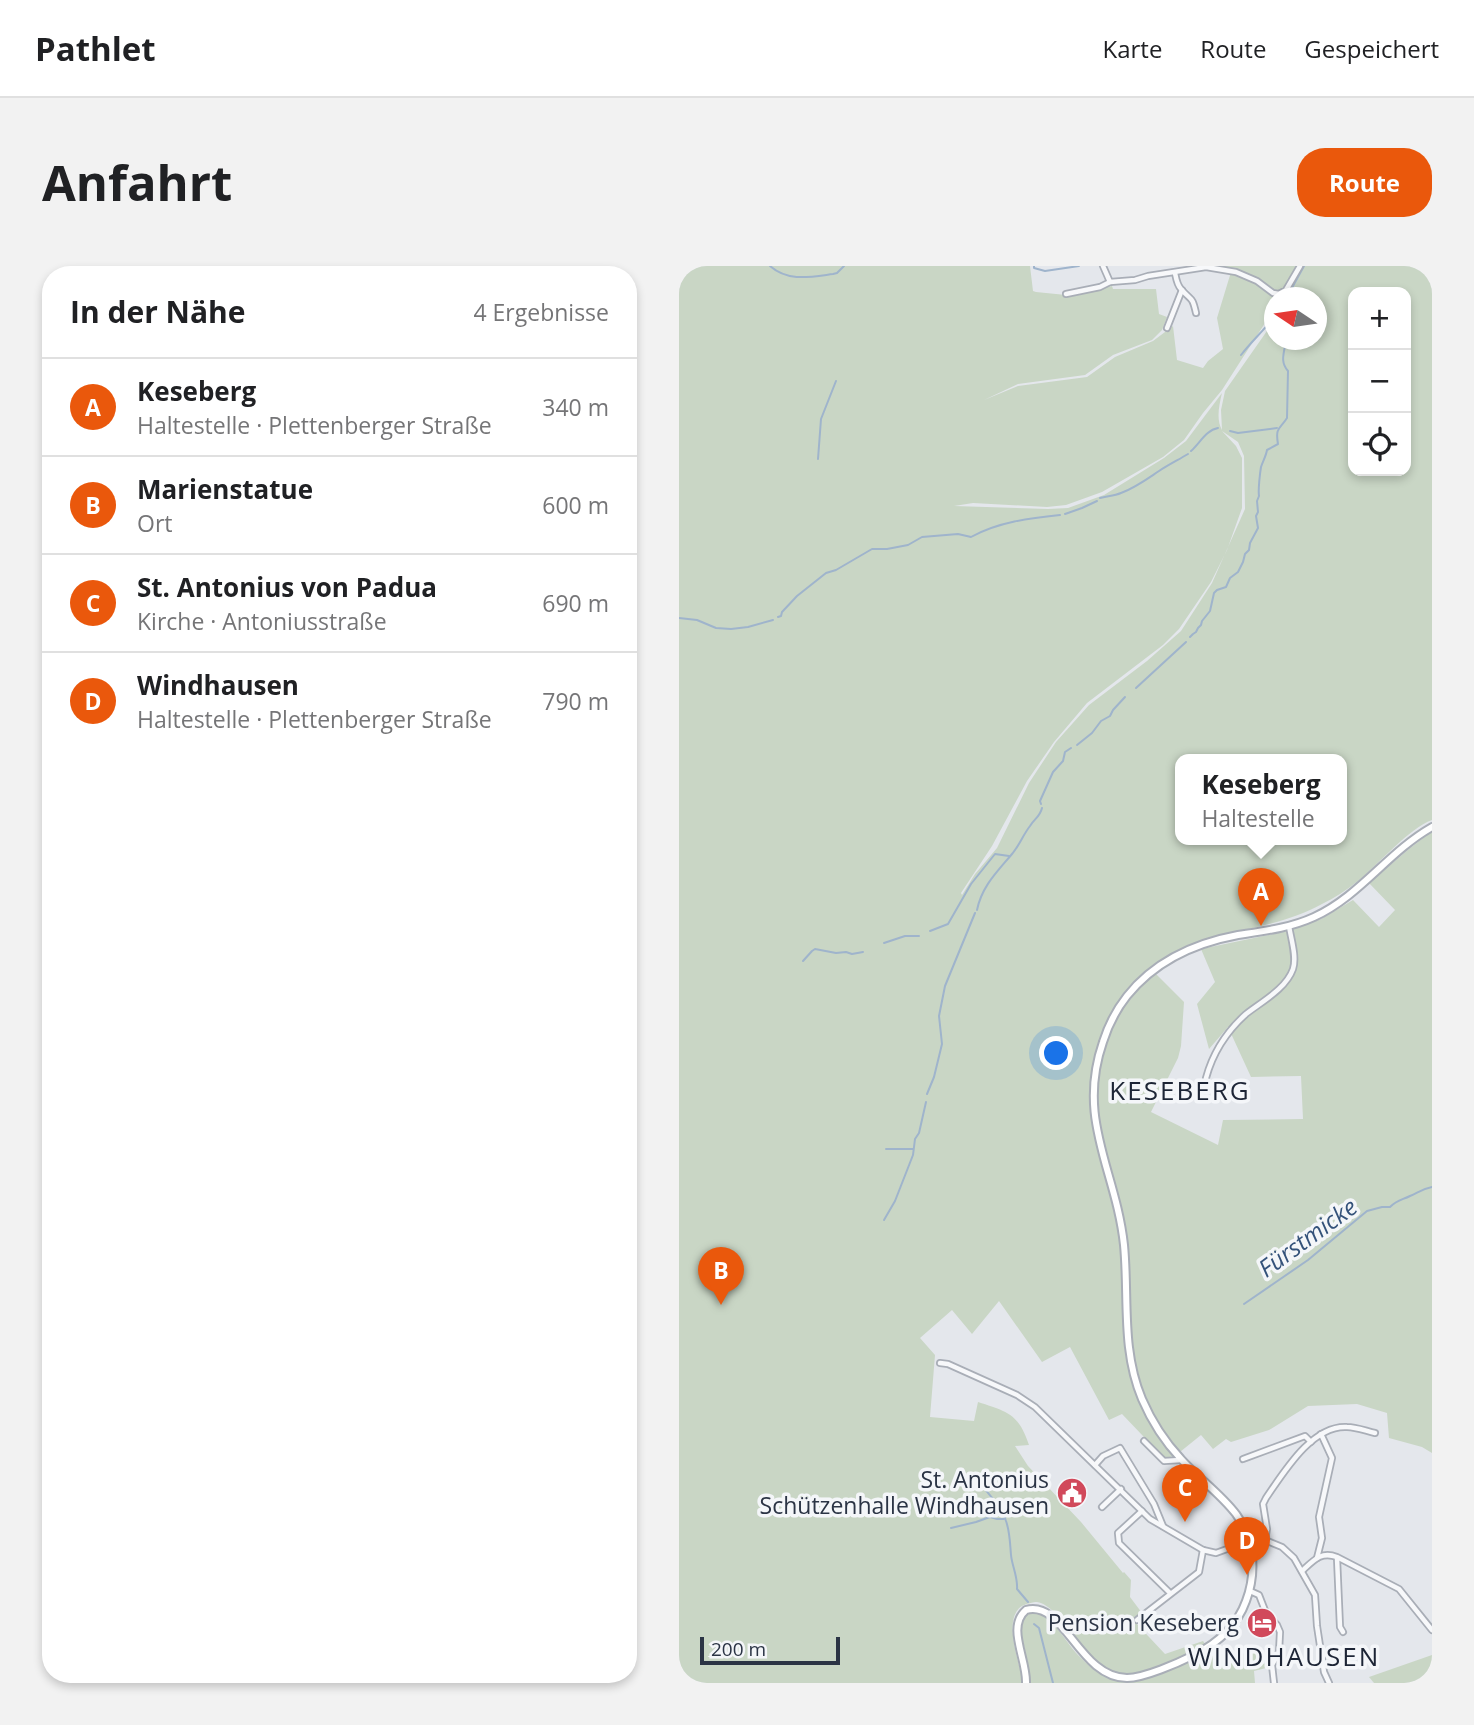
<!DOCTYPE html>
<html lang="de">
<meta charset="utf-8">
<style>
body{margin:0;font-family:"Open Sans",sans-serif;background:#f2f2f2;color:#202124}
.controls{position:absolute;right:21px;top:21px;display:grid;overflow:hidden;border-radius:14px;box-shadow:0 4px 10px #0003}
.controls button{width:63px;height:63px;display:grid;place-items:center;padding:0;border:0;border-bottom:2px solid #e0e0e0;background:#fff;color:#202124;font:35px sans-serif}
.compass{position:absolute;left:585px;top:21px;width:63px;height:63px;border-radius:50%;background:#fff;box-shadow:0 4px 10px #0003;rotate:283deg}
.scale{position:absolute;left:21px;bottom:18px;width:140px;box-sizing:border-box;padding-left:7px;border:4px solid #2b3445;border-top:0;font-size:19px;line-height:24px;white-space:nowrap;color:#2b3445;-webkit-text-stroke:5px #f4f6f9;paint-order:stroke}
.you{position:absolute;left:378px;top:788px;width:24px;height:24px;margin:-18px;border:5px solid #fff;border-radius:50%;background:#1a73e8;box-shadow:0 0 0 10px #1a73e833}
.badge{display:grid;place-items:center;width:46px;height:46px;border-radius:50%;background:#ea580c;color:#fff;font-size:23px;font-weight:700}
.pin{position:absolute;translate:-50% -58px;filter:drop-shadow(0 2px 4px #0008)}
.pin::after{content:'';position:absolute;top:37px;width:24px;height:21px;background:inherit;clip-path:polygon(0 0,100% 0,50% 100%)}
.popup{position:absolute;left:496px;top:488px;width:172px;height:91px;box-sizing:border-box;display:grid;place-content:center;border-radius:14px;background:#fff;filter:drop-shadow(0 2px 5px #0005);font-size:23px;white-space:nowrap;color:#757577}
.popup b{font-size:26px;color:#202124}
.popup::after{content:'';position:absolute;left:50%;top:100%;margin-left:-14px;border:14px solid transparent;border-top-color:#fff}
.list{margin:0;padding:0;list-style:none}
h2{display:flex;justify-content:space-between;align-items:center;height:91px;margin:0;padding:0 28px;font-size:30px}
h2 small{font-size:23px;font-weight:400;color:#757577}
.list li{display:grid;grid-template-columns:46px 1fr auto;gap:21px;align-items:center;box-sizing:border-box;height:98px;padding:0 28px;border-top:2px solid #e0e0e0}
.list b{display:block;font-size:26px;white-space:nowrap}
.list p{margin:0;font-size:23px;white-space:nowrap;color:#757577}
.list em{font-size:23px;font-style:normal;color:#757577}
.icon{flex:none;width:38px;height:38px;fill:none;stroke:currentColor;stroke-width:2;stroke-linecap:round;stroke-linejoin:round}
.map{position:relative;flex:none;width:753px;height:1417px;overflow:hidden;border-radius:28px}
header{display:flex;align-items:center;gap:42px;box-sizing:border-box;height:98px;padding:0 35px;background:#fff;border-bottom:2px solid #e0e0e0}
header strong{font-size:33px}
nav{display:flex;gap:38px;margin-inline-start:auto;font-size:24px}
.intro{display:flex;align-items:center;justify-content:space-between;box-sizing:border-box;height:168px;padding:0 42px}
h1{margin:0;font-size:49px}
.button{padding:18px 32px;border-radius:28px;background:#ea580c;color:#fff;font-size:24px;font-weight:700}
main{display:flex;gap:42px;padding:0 42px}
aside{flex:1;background:#fff;border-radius:28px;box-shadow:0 4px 10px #0003}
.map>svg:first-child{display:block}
.green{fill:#c9d6c5;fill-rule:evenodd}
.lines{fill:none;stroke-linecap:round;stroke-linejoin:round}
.stream{stroke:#9fb4cc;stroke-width:2}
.street-casing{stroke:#a9aeb7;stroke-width:8}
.secondary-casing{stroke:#a9aeb7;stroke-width:10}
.street{stroke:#f7f8fa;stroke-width:4.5}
.secondary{stroke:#fff;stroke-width:6}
.labels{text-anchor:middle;stroke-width:7;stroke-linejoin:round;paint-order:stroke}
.poi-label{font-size:23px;fill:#2b3445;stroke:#f4f6f9;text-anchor:end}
.water-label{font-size:24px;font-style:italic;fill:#34527a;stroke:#f4f6f9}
.quarter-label{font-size:26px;letter-spacing:2px;fill:#1d2536;stroke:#f4f6f9}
</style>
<header>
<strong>Pathlet</strong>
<nav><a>Karte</a><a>Route</a><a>Gespeichert</a></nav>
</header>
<div class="intro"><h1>Anfahrt</h1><a class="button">Route</a></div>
<main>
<aside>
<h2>In der Nähe<small>4 Ergebnisse</small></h2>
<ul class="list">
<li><span class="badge">A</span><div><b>Keseberg</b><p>Haltestelle · Plettenberger Straße</p></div><em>340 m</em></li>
<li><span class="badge">B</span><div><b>Marienstatue</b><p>Ort</p></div><em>600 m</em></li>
<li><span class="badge">C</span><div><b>St. Antonius von Padua</b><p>Kirche · Antoniusstraße</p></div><em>690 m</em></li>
<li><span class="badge">D</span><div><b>Windhausen</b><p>Haltestelle · Plettenberger Straße</p></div><em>790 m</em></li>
</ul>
</aside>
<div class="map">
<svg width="753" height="1417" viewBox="0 0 753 1417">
<rect width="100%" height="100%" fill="#e4e7ec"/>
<!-- green -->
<g class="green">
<path d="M 0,0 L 351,0 L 354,25 L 357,26 L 387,29 L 433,20 L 434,23 L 477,23 L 480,48 L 488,51 L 483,64 L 473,74 L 434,89 L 406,109 L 339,118 L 305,134 L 339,120 L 408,111 L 436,91 L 474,75 L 494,60 L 498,94 L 524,102 L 529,95 L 544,83 L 538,52 L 552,6 L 578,16 L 597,31 L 595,47 L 586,57 L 543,124 L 524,147 L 505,174 L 484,191 L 423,226 L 387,239 L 368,241 L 294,237 L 275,240 L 369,243 L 389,242 L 425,229 L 485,192 L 507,175 L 543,127 C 540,140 537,153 543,164 L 542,144 L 546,125 L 595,55 L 596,74 L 638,74 L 638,32 L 608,31 L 608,27 L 622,0 L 753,0 L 753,554 C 730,562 699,599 679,615 C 668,624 655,632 643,638 C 613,655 579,660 546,669 C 520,677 501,684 477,697 L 475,706 L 505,736 L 502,780 L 499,792 L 472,846 L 539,879 L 544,854 L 624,853 L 622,810 L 572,811 L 549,761 L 530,783 L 518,738 L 536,716 L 522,683 L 609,665 L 642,653 L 674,634 L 700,661 L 716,644 L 690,617 L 730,583 L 753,565 L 753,1187 L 743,1181 L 710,1172 L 708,1147 L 678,1138 L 629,1140 L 590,1164 L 552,1176 L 547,1173 L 534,1183 L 522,1169 L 496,1190 L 485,1192 L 443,1148 L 430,1154 L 391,1081 L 363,1096 L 320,1035 L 293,1068 L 273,1044 L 241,1072 L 256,1089 L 251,1151 L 295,1155 L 299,1136 C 329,1146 339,1147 350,1179 L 336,1180 L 349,1200 L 402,1256 L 444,1307 L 445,1306 L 452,1314 L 451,1331 L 463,1347 L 455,1355 L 486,1388 L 524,1375 L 527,1379 C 501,1391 466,1413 436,1407 C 406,1400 382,1339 358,1336 C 354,1336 347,1338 343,1340 C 324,1352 339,1393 343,1411 L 342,1417 L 0,1417 ZM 674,26 L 727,26 L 727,205 L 674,205 ZM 543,165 L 559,176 L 565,190 L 566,243 L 533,317 L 502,365 L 468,395 L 410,439 L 377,476 L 350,517 L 318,582 L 296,608 L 283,629 L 282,627 L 313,580 L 348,515 L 375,476 L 408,437 L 484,379 L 500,363 L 532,316 L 548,284 L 563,242 L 563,192 L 557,180 ZM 502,494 L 662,494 L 662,574 L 502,574 Z"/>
<path d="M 538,0 L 618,0 L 608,19 L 601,25 C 591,23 584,16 576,12 C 563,7 551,3 538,0 Z"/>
<path d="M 359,1346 C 379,1357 384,1373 399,1389 C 409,1399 420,1410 434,1414 C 461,1417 517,1392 541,1379 L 542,1388 L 553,1389 L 578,1386 L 579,1380 L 581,1380 L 578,1399 L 592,1396 L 591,1401 L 575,1405 L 576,1417 L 350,1417 L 349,1398 L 342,1366 L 343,1355 L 349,1348 Z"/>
<polygon points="753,1389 753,1417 695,1417 690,1411"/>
</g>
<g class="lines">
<!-- stream -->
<g class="stream">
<path d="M 91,0 C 109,16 131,11 154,8 L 158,7 L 165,0"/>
<polyline points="355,0 355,2 366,5 400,0"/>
<polyline points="0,1 3,0"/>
<polyline points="611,32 614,20 625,0"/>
<path d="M 562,89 C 573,75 585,64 596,50"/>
<polyline points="551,165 559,167 598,162"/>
<path d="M 512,185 C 521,177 527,164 539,162"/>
<polyline points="139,193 142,153 157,115"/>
<path d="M 421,232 C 428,230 435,230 442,227 C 456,222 468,213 480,205 C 489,199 499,194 509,188"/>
<polyline points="386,248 403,242 418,235"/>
<path d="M 99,351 L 102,350 L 103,346 L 118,330 L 147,307 L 157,304 L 193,283 L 208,283 L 229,279 L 243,271 L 279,268 L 292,271 C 319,256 351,252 381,249"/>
<polyline points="0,352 18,354 37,362 52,363 69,361 94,354"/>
<path d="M 511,371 L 514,368 L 517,366 L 519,362 L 522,359 L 523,355 L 531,345 L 535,327 L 538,324 L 547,321 L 551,312 L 559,306 L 564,296 L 566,288 L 570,284 L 571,277 L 579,262 L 577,250 L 579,246 L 578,235 L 580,230 C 579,224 581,207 582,201 C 584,195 587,190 588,184 L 599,178 C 596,161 601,163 608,152 L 609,105 C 602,97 604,90 606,80 L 603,74"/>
<polyline points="457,422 507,376"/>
<polyline points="398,479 413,467 422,455 431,450 434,444 446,431"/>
<polyline points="362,538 361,535 374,506 384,495 386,486 392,482"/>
<path d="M 298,644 C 303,620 318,606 333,588 C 340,580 344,569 351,560 C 355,553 361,551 363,542"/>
<polyline points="251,665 269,658 292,618 316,588 330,590"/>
<polyline points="205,677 226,670 240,670"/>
<polyline points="124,695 133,685 136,683 157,687 167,686 173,688 184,686"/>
<polyline points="248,828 255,811 263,778 260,750 266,720 296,647"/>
<polyline points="207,883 234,883"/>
<polyline points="205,954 216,935 234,889 236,873 240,867 247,836"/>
<path d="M 565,1038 L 629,994 L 688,945 L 703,941 L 711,941 C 718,934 723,934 731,930 C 740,926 743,923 753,921"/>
<path d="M 283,1217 L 297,1216 L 301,1217 C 310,1229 323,1241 327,1255 C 331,1266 331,1278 332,1289 C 333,1300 339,1311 338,1323 L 349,1336"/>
<polyline points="272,1262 297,1256 311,1251 318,1253 325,1253"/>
<polyline points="355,1358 360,1362 374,1417"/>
</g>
<!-- street casing -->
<g class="street-casing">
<g id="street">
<polyline points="424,0 431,16"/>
<path d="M 496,7 C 497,12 498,19 502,23 C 512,35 513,29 517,47"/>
<polyline points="387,28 421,21 431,16 456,14 469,10 527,1 557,6 578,15 594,27 600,28 607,24 621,0"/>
<polyline points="488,62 503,24"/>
<path d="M 527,812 C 534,786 547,766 567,748 C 582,736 607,723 614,703 C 618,691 612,673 610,660"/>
<polyline points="261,1097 269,1098 338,1129 356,1141 471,1253 524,1284 537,1287 570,1275 586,1274 603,1281 615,1292 636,1329 638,1360 645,1406 650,1417"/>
<polyline points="465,1175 485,1195 502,1194"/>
<polyline points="564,1193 626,1170 632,1176"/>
<polyline points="416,1199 424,1190 441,1182 475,1238 484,1260"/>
<polyline points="423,1241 442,1223"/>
<polyline points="463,1245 439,1267 440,1277 491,1327"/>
<path d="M 586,1274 L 588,1263 L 584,1238 L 587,1232 C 605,1206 633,1159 668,1161 C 677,1161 687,1165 696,1167"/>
<polyline points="638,1292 643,1272 640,1251 653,1192 642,1168"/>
<polyline points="658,1292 661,1361 664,1366"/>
<path d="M 623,1305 C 635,1294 642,1285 658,1291 L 720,1323 L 753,1364"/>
<polyline points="571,1325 580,1329 587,1347 598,1359 601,1366 600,1386 593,1399 595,1417"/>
<polyline points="458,1354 520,1306 524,1284"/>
</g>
</g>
<!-- secondary casing -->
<g class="secondary-casing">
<path id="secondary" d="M 347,1417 C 348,1393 327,1361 347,1344 C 385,1333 400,1412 448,1412 C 465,1412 499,1397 515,1389 C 539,1377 558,1360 567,1335 C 578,1306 575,1273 557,1248 C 541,1227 519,1212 502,1193 C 486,1176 472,1154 463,1133 C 442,1083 450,1031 445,979 C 437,904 397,854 424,776 C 429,760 437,744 448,730 C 476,695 516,677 559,669 C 585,665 611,662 635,651 C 681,630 709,586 753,561"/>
</g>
<!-- street -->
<use href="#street" class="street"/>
<!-- secondary -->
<use href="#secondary" class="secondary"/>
</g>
<!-- icons -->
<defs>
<g id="civic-disc" transform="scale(1.575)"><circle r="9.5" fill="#d1495b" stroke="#f4f6f9"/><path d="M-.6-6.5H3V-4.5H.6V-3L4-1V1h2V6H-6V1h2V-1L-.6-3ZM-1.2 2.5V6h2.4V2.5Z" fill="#fff"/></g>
<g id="hotel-disc" transform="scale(1.575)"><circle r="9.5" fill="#d1495b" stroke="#f4f6f9"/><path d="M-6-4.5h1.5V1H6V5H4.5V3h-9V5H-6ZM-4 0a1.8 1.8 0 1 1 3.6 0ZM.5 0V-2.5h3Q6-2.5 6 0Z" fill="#fff"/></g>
</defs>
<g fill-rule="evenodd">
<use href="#civic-disc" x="393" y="1227"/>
<use href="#hotel-disc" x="583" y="1357"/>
</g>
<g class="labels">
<!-- poi labels -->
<g class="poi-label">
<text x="370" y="1222">St. Antonius<tspan x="370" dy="26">Schützenhalle Windhausen</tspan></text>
<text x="560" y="1365">Pension Keseberg</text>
</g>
<!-- water labels -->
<g class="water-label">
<text transform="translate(629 972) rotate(-36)" y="8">Fürstmicke</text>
</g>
<!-- quarter labels -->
<g class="quarter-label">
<text x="501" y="834">KESEBERG</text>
<text x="605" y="1400">WINDHAUSEN</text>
</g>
</g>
</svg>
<div class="controls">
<button>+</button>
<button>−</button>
<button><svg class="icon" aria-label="locate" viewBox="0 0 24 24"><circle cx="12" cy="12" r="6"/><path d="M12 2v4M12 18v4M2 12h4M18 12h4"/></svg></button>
</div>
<svg class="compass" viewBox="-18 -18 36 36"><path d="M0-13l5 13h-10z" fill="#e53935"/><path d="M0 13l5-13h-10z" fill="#757577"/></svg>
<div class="scale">200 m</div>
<div class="you"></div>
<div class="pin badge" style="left:582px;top:660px">A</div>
<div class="popup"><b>Keseberg</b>Haltestelle</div>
<div class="pin badge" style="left:42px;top:1039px">B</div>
<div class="pin badge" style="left:506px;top:1256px">C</div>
<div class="pin badge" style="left:568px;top:1309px">D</div>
</div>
</main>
